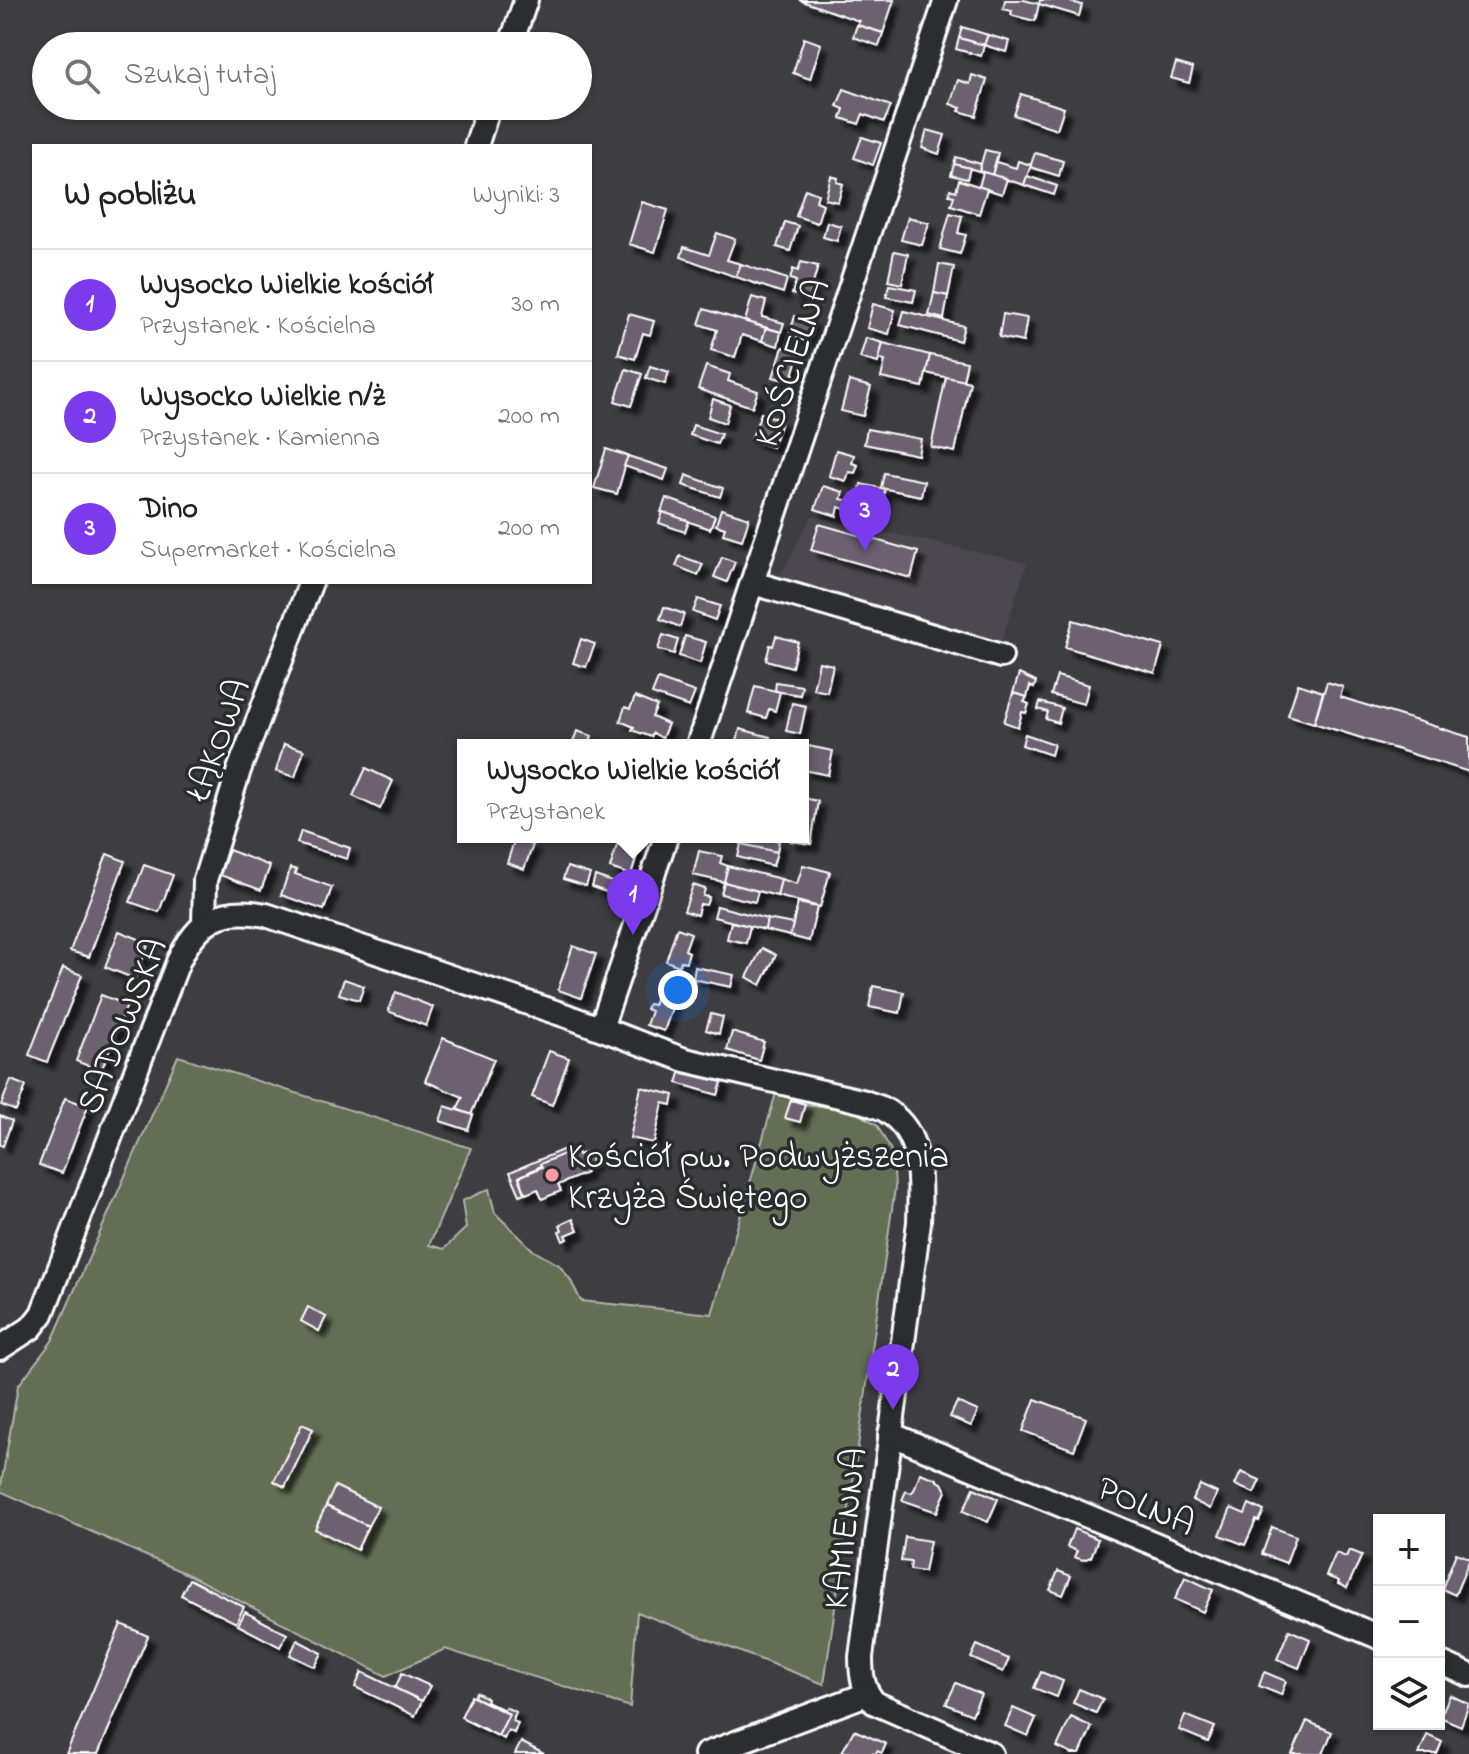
<!DOCTYPE html>
<html lang="pl">
<meta charset="utf-8">
<style>
body{margin:0;font-family:"Indie Flower",sans-serif;background:#f2f2f2;color:#202124}
.controls{position:absolute;right:24px;bottom:24px;display:grid;overflow:hidden;border-radius:0px;box-shadow:0 2px 6px #0004}
.controls button{width:72px;height:72px;display:grid;place-items:center;padding:0;border:0;border-bottom:2px solid #e0e0e0;background:#fff;color:#202124;font:40px sans-serif}
.you{position:absolute;left:678px;top:990px;width:28px;height:28px;margin:-20px;border:6px solid #fff;border-radius:50%;background:#1a73e8;box-shadow:0 0 0 12px #1a73e833}
.badge{display:grid;place-items:center;width:52px;height:52px;border-radius:50%;background:#7c3aed;color:#fff;font-size:26px;font-weight:700}
.pin{position:absolute;translate:-50% -66px;filter:drop-shadow(0 2px 4px #0008)}
.pin::after{content:'';position:absolute;top:42px;width:28px;height:24px;background:inherit;clip-path:polygon(0 0,100% 0,50% 100%)}
.popup{position:absolute;left:457px;top:739px;width:352px;height:104px;box-sizing:border-box;display:grid;place-content:center;border-radius:0px;background:#fff;filter:drop-shadow(0 2px 6px #0005);font-size:26px;white-space:nowrap;color:#757577}
.popup b{font-size:30px;color:#202124}
.popup::after{content:'';position:absolute;left:50%;top:100%;margin-left:-16px;border:16px solid transparent;border-top-color:#fff}
.list{margin:0;padding:0;list-style:none}
h2{display:flex;justify-content:space-between;align-items:center;height:104px;margin:0;padding:0 32px;font-size:34px}
h2 small{font-size:26px;font-weight:400;color:#757577}
.list li{display:grid;grid-template-columns:52px 1fr auto;gap:24px;align-items:center;box-sizing:border-box;height:112px;padding:0 32px;border-top:2px solid #e0e0e0}
.list b{display:block;font-size:30px;white-space:nowrap}
.list p{margin:0;font-size:26px;white-space:nowrap;color:#757577}
.list em{font-size:26px;font-style:normal;color:#757577}
.icon{flex:none;width:44px;height:44px;fill:none;stroke:currentColor;stroke-width:2;stroke-linecap:round;stroke-linejoin:round}
.map{position:relative;flex:none;width:1469px;height:1754px;overflow:hidden}
.search{position:absolute;background:#fff;box-shadow:0 2px 6px #0004;left:32px;top:32px;width:560px;height:88px;display:flex;align-items:center;gap:20px;box-sizing:border-box;padding:0 28px;border-radius:44px;color:#757577;font-size:30px}
.panel{position:absolute;background:#fff;box-shadow:0 2px 6px #0004;left:32px;top:144px;width:560px;height:440px;border-radius:0px}
.map>svg:first-child{display:block}
.built{fill:#4c4850}
.green{fill:#636e55;stroke:#b1b6aa;stroke-width:2}
.building{fill:#6c6171;stroke:#fff;stroke-width:2;filter:url(#shadow)}
.lines{fill:none;stroke-linecap:round;stroke-linejoin:round}
.minor-casing{stroke:#fff;stroke-width:28}
.minor{stroke:#2a2d2e;stroke-width:22}
.poi-dot{fill:#ff9aa2;stroke:#2a2d2e;stroke-width:3}
.labels{text-anchor:middle;stroke-width:7;stroke-linejoin:round;paint-order:stroke}
.street-label{font-size:36px;fill:#fff;stroke:#2a2d2e}
.poi-label{font-size:36px;fill:#fff;stroke:#2a2d2e;text-anchor:start}
</style>
<div class="map">
<svg width="1469" height="1754" viewBox="0 0 1469 1754">
<defs>
<filter id="shadow"><feDropShadow dx="7" dy="7" stdDeviation="2" flood-color="#0009"/></filter>
</defs>
<rect width="100%" height="100%" fill="#3e3d42"/>
<filter id="ink" filterUnits="userSpaceOnUse"><feTurbulence type="fractalNoise" baseFrequency=".0125" numOctaves="2"/><feDisplacementMap in="SourceGraphic" scale="16" xChannelSelector="R" yChannelSelector="G"/><feConvolveMatrix kernelMatrix="1 2 1 2 8 2 1 2 1" color-interpolation-filters="sRGB"/></filter>
<g filter="url(#ink)">
<!-- built -->
<polygon class="built" points="812,516 1027,563 1000,646 776,583"/>
<!-- green -->
<polygon class="green" points="178,1056 471,1148 429,1245 444,1249 466,1228 462,1201 489,1189 495,1213 534,1251 559,1265 570,1279 581,1301 712,1314 776,1093 805,1104 855,1111 877,1125 893,1154 895,1188 824,1684 637,1612 630,1707 445,1649 386,1676 191,1576 0,1491 18,1386 52,1341"/>
<!-- building -->
<g class="building">
<polygon points="799,0 894,0 883,33 857,25 859,21"/>
<polygon points="1005,0 1024,0 1039,4 1035,21 1011,15 1012,11 1003,9"/>
<polygon points="1040,0 1066,0 1082,5 1079,16 1039,4"/>
<polygon points="857,25 883,33 879,46 853,37"/>
<polygon points="962,27 988,35 984,45 959,38"/>
<polygon points="988,35 1009,41 1006,52 984,45"/>
<polygon points="804,38 821,44 810,79 793,73"/>
<polygon points="959,38 984,45 981,56 956,49"/>
<polygon points="1176,63 1193,68 1189,83 1171,78"/>
<polygon points="972,75 987,80 976,116 959,111 961,108 950,104 958,80 970,84"/>
<polygon points="844,89 891,106 884,122 863,114 859,124 841,118 844,109 837,106"/>
<polygon points="1021,94 1064,108 1057,129 1014,115"/>
<polygon points="927,130 945,135 939,154 922,148"/>
<polygon points="862,137 881,143 873,165 854,158"/>
<polygon points="985,150 998,153 992,175 979,171"/>
<polygon points="1035,153 1063,161 1059,176 1030,167"/>
<polygon points="956,157 981,164 979,171 954,164"/>
<polygon points="1018,161 1031,165 1024,185 992,175 996,162 1016,168"/>
<polygon points="954,164 970,168 967,179 951,175"/>
<polygon points="983,172 1007,179 1002,194 979,187"/>
<polygon points="831,176 838,178 837,182 843,184 838,202 825,199"/>
<polygon points="1027,176 1057,186 1054,195 1024,185"/>
<polygon points="959,180 987,189 979,214 951,205 954,196 949,195 950,189 956,191"/>
<polygon points="805,189 818,194 816,201 823,204 817,223 796,216"/>
<polygon points="642,202 668,210 655,252 629,244"/>
<polygon points="950,213 962,216 958,233 966,235 960,254 940,249"/>
<polygon points="908,217 929,223 922,245 901,240"/>
<polygon points="785,222 798,226 790,251 777,247"/>
<polygon points="827,222 841,226 837,241 823,237"/>
<polygon points="717,233 735,239 727,260 741,264 736,277 681,257 684,247 709,255"/>
<polygon points="894,251 908,254 902,284 888,281"/>
<polygon points="801,262 818,266 809,298 792,294 796,281 790,279 793,269 798,271"/>
<polygon points="741,264 787,279 783,293 736,277"/>
<polygon points="939,264 954,267 948,296 934,293"/>
<polygon points="889,285 916,290 913,302 886,297"/>
<polygon points="934,293 948,296 944,319 929,315"/>
<polygon points="752,297 766,301 762,317 784,323 781,332 745,321"/>
<polygon points="873,304 895,310 889,334 867,328"/>
<polygon points="704,309 766,328 762,341 742,335 735,357 711,350 717,330 699,324"/>
<polygon points="904,311 964,326 960,341 900,325"/>
<polygon points="629,314 654,321 650,335 643,333 635,359 618,354"/>
<polygon points="1003,314 1027,318 1023,342 999,337"/>
<polygon points="795,316 812,322 806,341 789,336"/>
<polygon points="766,328 781,332 778,346 762,341"/>
<polygon points="866,338 883,343 878,363 860,358"/>
<polygon points="883,343 930,355 923,387 881,378 885,361 879,359"/>
<polygon points="783,347 800,352 791,382 773,377"/>
<polygon points="930,355 967,362 963,381 926,373"/>
<polygon points="650,366 669,372 665,384 646,378"/>
<polygon points="706,366 730,374 728,381 758,391 752,407 698,389"/>
<polygon points="626,369 642,374 631,406 615,401"/>
<polygon points="946,377 970,382 955,452 931,447"/>
<polygon points="849,381 871,387 863,416 841,411"/>
<polygon points="713,399 730,405 725,423 708,417"/>
<polygon points="761,413 782,420 772,447 751,440"/>
<polygon points="693,425 721,434 717,444 690,435"/>
<polygon points="867,429 921,439 918,455 864,444"/>
<polygon points="606,449 628,456 617,494 594,488"/>
<polygon points="836,450 854,455 852,463 858,465 855,473 849,472 846,481 829,476"/>
<polygon points="628,456 668,469 664,480 624,466"/>
<polygon points="884,473 924,481 921,496 881,488"/>
<polygon points="686,475 723,488 720,497 683,485"/>
<polygon points="861,484 885,489 882,501 859,496"/>
<polygon points="823,486 843,492 841,499 854,502 851,511 839,507 837,516 815,509"/>
<polygon points="666,498 715,516 710,529 661,512"/>
<polygon points="721,509 749,518 742,540 723,534 725,528 716,525"/>
<polygon points="663,512 689,521 685,532 659,523"/>
<polygon points="819,524 918,552 911,578 811,550"/>
<polygon points="680,556 703,564 698,575 676,566"/>
<polygon points="722,557 735,562 727,582 714,577"/>
<polygon points="698,599 720,606 715,620 693,612"/>
<polygon points="664,607 684,614 680,627 660,619"/>
<polygon points="1073,620 1163,646 1155,673 1065,647"/>
<polygon points="663,635 678,640 674,654 658,649"/>
<polygon points="685,636 706,642 700,663 679,656"/>
<polygon points="776,636 798,642 792,667 766,660 770,645 773,646"/>
<polygon points="581,639 595,644 586,667 573,663"/>
<polygon points="819,662 833,665 827,692 813,689"/>
<polygon points="1019,674 1036,682 1034,688 1030,686 1027,697 1013,693"/>
<polygon points="1057,676 1089,685 1084,704 1051,695"/>
<polygon points="658,679 695,692 689,707 652,694"/>
<polygon points="776,682 802,686 800,695 775,691"/>
<polygon points="1327,682 1343,687 1340,697 1469,737 1469,772 1314,723"/>
<polygon points="1298,684 1323,692 1314,723 1288,715"/>
<polygon points="755,686 780,692 775,711 769,709 766,718 748,713"/>
<polygon points="1013,693 1027,697 1024,702 1029,704 1026,713 1022,712 1018,727 1004,722"/>
<polygon points="635,697 657,706 652,717 668,724 662,738 653,733 651,737 632,730 634,727 620,721 625,707 630,709"/>
<polygon points="1040,702 1062,708 1058,723 1046,719 1048,712 1038,709"/>
<polygon points="792,703 806,706 800,734 786,731"/>
<polygon points="740,729 770,737 767,745 736,745"/>
<polygon points="577,731 592,736 589,745 572,745"/>
<polygon points="1025,734 1054,744 1051,755 1022,745"/>
<polygon points="284,744 304,750 295,777 276,771"/>
<polygon points="808,746 833,751 828,775 803,770"/>
<polygon points="366,768 393,781 380,809 353,796"/>
<polygon points="803,798 818,801 811,844 790,841 790,837 803,837"/>
<polygon points="301,831 350,848 347,859 297,843"/>
<polygon points="743,837 762,837 779,841 777,852 741,844"/>
<polygon points="515,838 533,845 524,869 507,863"/>
<polygon points="618,842 639,849 631,875 610,868"/>
<polygon points="741,844 777,852 773,866 738,857"/>
<polygon points="229,850 270,866 261,890 220,875"/>
<polygon points="699,851 722,856 720,863 728,866 724,882 693,875"/>
<polygon points="107,854 125,861 89,957 70,951"/>
<polygon points="144,865 173,875 159,912 130,902"/>
<polygon points="803,865 830,872 820,907 777,896 781,879 797,884"/>
<polygon points="728,866 781,879 777,896 724,882"/>
<polygon points="567,867 590,874 586,886 563,879"/>
<polygon points="290,868 297,870 295,874 332,887 324,910 281,895"/>
<polygon points="595,876 616,883 612,894 592,887"/>
<polygon points="724,882 758,891 755,902 721,894"/>
<polygon points="693,885 705,889 703,896 709,897 706,905 700,904 697,915 684,911"/>
<polygon points="798,903 817,907 809,941 790,936"/>
<polygon points="717,906 767,919 765,930 714,917"/>
<polygon points="767,919 793,924 790,936 765,930"/>
<polygon points="731,922 750,926 746,943 727,939"/>
<polygon points="677,928 691,933 685,950 689,952 686,962 681,961 679,966 666,961"/>
<polygon points="119,931 149,943 135,979 105,967"/>
<polygon points="573,946 596,954 581,998 558,990"/>
<polygon points="762,948 776,955 761,985 747,977"/>
<polygon points="695,967 734,975 731,987 693,979"/>
<polygon points="63,968 82,975 47,1062 29,1055"/>
<polygon points="344,979 364,986 359,1000 339,994"/>
<polygon points="873,986 904,992 900,1013 869,1007"/>
<polygon points="396,992 433,1007 426,1026 388,1011"/>
<polygon points="657,994 675,1000 664,1031 646,1025 651,1011 646,1009 648,1004 653,1005"/>
<polygon points="101,995 127,1005 101,1071 76,1061"/>
<polygon points="711,1014 723,1017 719,1034 706,1030"/>
<polygon points="732,1032 764,1042 759,1060 727,1050"/>
<polygon points="443,1038 494,1059 471,1115 457,1109 463,1097 425,1081"/>
<polygon points="549,1051 569,1058 552,1105 532,1097"/>
<polygon points="682,1067 723,1079 718,1095 677,1083"/>
<polygon points="11,1080 26,1086 16,1111 1,1105"/>
<polygon points="641,1087 674,1095 672,1105 663,1103 654,1143 630,1138"/>
<polygon points="65,1098 88,1106 62,1173 39,1165"/>
<polygon points="791,1100 805,1104 800,1122 785,1118"/>
<polygon points="445,1106 473,1115 468,1130 440,1121"/>
<polygon points="0,1116 12,1121 3,1146 0,1145"/>
<polygon points="567,1148 569,1152 519,1177 525,1193 520,1195 510,1172"/>
<polygon points="576,1149 578,1155 588,1151 593,1163 583,1167 586,1173 558,1185 561,1191 542,1199 538,1189 526,1194 519,1177 542,1167 540,1164"/>
<polygon points="573,1219 578,1230 566,1235 568,1239 563,1241 559,1231 562,1230 560,1225"/>
<polygon points="308,1307 326,1317 319,1331 301,1321"/>
<polygon points="1035,1399 1086,1418 1074,1450 1023,1431"/>
<polygon points="957,1402 978,1411 971,1426 950,1417"/>
<polygon points="302,1424 313,1429 285,1487 274,1481"/>
<polygon points="1241,1472 1260,1480 1254,1493 1235,1485"/>
<polygon points="920,1473 937,1479 937,1481 942,1483 946,1491 937,1512 902,1500 906,1491 911,1493 914,1490"/>
<polygon points="1200,1485 1217,1493 1210,1509 1192,1500"/>
<polygon points="335,1486 378,1507 368,1526 326,1506"/>
<polygon points="974,1488 998,1499 988,1522 963,1511"/>
<polygon points="1249,1504 1264,1511 1259,1521 1256,1520 1245,1545 1220,1535 1231,1508 1245,1514"/>
<polygon points="326,1506 368,1526 357,1550 315,1529"/>
<polygon points="1272,1527 1296,1536 1286,1563 1262,1554"/>
<polygon points="1074,1529 1098,1539 1091,1557 1083,1560 1074,1557 1077,1551 1067,1547"/>
<polygon points="905,1537 930,1541 924,1572 910,1570 911,1562 901,1561"/>
<polygon points="1349,1550 1362,1555 1347,1588 1338,1584 1339,1581 1326,1576 1336,1553 1346,1557"/>
<polygon points="1456,1553 1469,1558 1469,1561 1455,1595 1442,1589"/>
<polygon points="1058,1571 1071,1576 1063,1595 1050,1590"/>
<polygon points="1185,1577 1213,1590 1203,1612 1175,1599"/>
<polygon points="189,1579 244,1607 236,1623 181,1595"/>
<polygon points="245,1612 287,1634 280,1647 238,1625"/>
<polygon points="121,1624 148,1636 98,1754 66,1754"/>
<polygon points="1289,1630 1310,1639 1299,1668 1277,1659"/>
<polygon points="297,1640 322,1653 315,1667 290,1655"/>
<polygon points="977,1645 1009,1659 1003,1672 971,1658"/>
<polygon points="362,1672 422,1701 415,1716 355,1687"/>
<polygon points="1041,1672 1063,1681 1057,1697 1034,1688"/>
<polygon points="1264,1672 1286,1681 1281,1695 1259,1686"/>
<polygon points="402,1673 430,1686 422,1701 395,1688"/>
<polygon points="956,1683 981,1694 972,1715 946,1704"/>
<polygon points="1079,1689 1103,1699 1096,1713 1073,1703"/>
<polygon points="476,1692 487,1698 486,1701 504,1710 505,1707 516,1712 512,1721 518,1723 514,1733 508,1730 504,1739 463,1719 498,1736 509,1714 474,1697"/>
<polygon points="1450,1695 1469,1704 1461,1726 1440,1717"/>
<polygon points="471,1696 509,1714 498,1736 461,1717"/>
<polygon points="1013,1708 1036,1718 1028,1736 1005,1726"/>
<polygon points="1185,1715 1215,1727 1208,1742 1179,1730"/>
<polygon points="1071,1717 1092,1727 1080,1754 1072,1754 1057,1747"/>
<polygon points="1307,1721 1332,1732 1323,1754 1292,1754"/>
<polygon points="854,1730 886,1744 882,1753 877,1751 876,1754 842,1752"/>
<polygon points="1427,1735 1442,1742 1437,1754 1419,1754"/>
<polygon points="521,1742 544,1754 515,1754"/>
</g>
<g class="lines">
<!-- minor casing -->
<g class="minor-casing">
<g id="minor">
<polyline points="510,46 526,0"/>
<polyline points="476,146 489,106"/>
<polyline points="753,583 1001,656"/>
<polyline points="698,745 946,0"/>
<polyline points="204,924 205,880 239,770 311,582"/>
<polyline points="601,1028 666,837"/>
<path d="M 0,1348 L 31,1328 L 42,1314 L 178,962 C 197,921 220,906 266,915 L 567,1016 L 685,1060 L 865,1102 C 872,1105 881,1107 888,1112 C 924,1134 920,1185 919,1222 L 861,1657 C 861,1676 863,1690 875,1703 L 991,1754"/>
<polyline points="890,1434 1379,1637"/>
<polyline points="1439,1662 1469,1675"/>
<polyline points="706,1754 867,1694"/>
</g>
</g>
<!-- minor -->
<use href="#minor" class="minor"/>
</g>
</g>
<!-- markers -->
<circle class="poi-dot" cx="552" cy="1175" r="8"/>
<g class="labels">
<!-- street labels -->
<g class="street-label">
<text transform="translate(790 362) rotate(-72)" y="13">KOŚCIELNA</text>
<text transform="translate(216 739) rotate(-70)" y="13">ŁĄKOWA</text>
<text transform="translate(120 1025) rotate(-68)" y="13">SADOWSKA</text>
<text transform="translate(1147 1504) rotate(23)" y="13">POLNA</text>
<text transform="translate(843 1528) rotate(-83)" y="13">KAMIENNA</text>
</g>
<!-- poi labels -->
<g class="poi-label">
<text x="568" y="1167">Kościół pw. Podwyższenia<tspan x="568" dy="41">Krzyża Świętego</tspan></text>
</g>
</g>
</svg>
<div class="controls">
<button>+</button>
<button>−</button>
<button><svg class="icon" aria-label="layers" viewBox="0 0 24 24"><path d="M12 4l9 5-9 5-9-5zM3 14l9 5 9-5"/></svg></button>
</div>
<div class="you"></div>
<div class="pin badge" style="left:633px;top:935px">1</div>
<div class="popup"><b>Wysocko Wielkie kościół</b>Przystanek</div>
<div class="pin badge" style="left:893px;top:1410px">2</div>
<div class="pin badge" style="left:865px;top:551px">3</div>
<div class="search"><svg class="icon" aria-label="search" viewBox="0 0 24 24"><circle cx="10" cy="10" r="6"/><path d="M15 15l6 6"/></svg>Szukaj tutaj</div>
<section class="panel">
<h2>W pobliżu<small>Wyniki: 3</small></h2>
<ul class="list">
<li><span class="badge">1</span><div><b>Wysocko Wielkie kościół</b><p>Przystanek · Kościelna</p></div><em>30 m</em></li>
<li><span class="badge">2</span><div><b>Wysocko Wielkie n/ż</b><p>Przystanek · Kamienna</p></div><em>200 m</em></li>
<li><span class="badge">3</span><div><b>Dino</b><p>Supermarket · Kościelna</p></div><em>200 m</em></li>
</ul>
</section>
</div>
